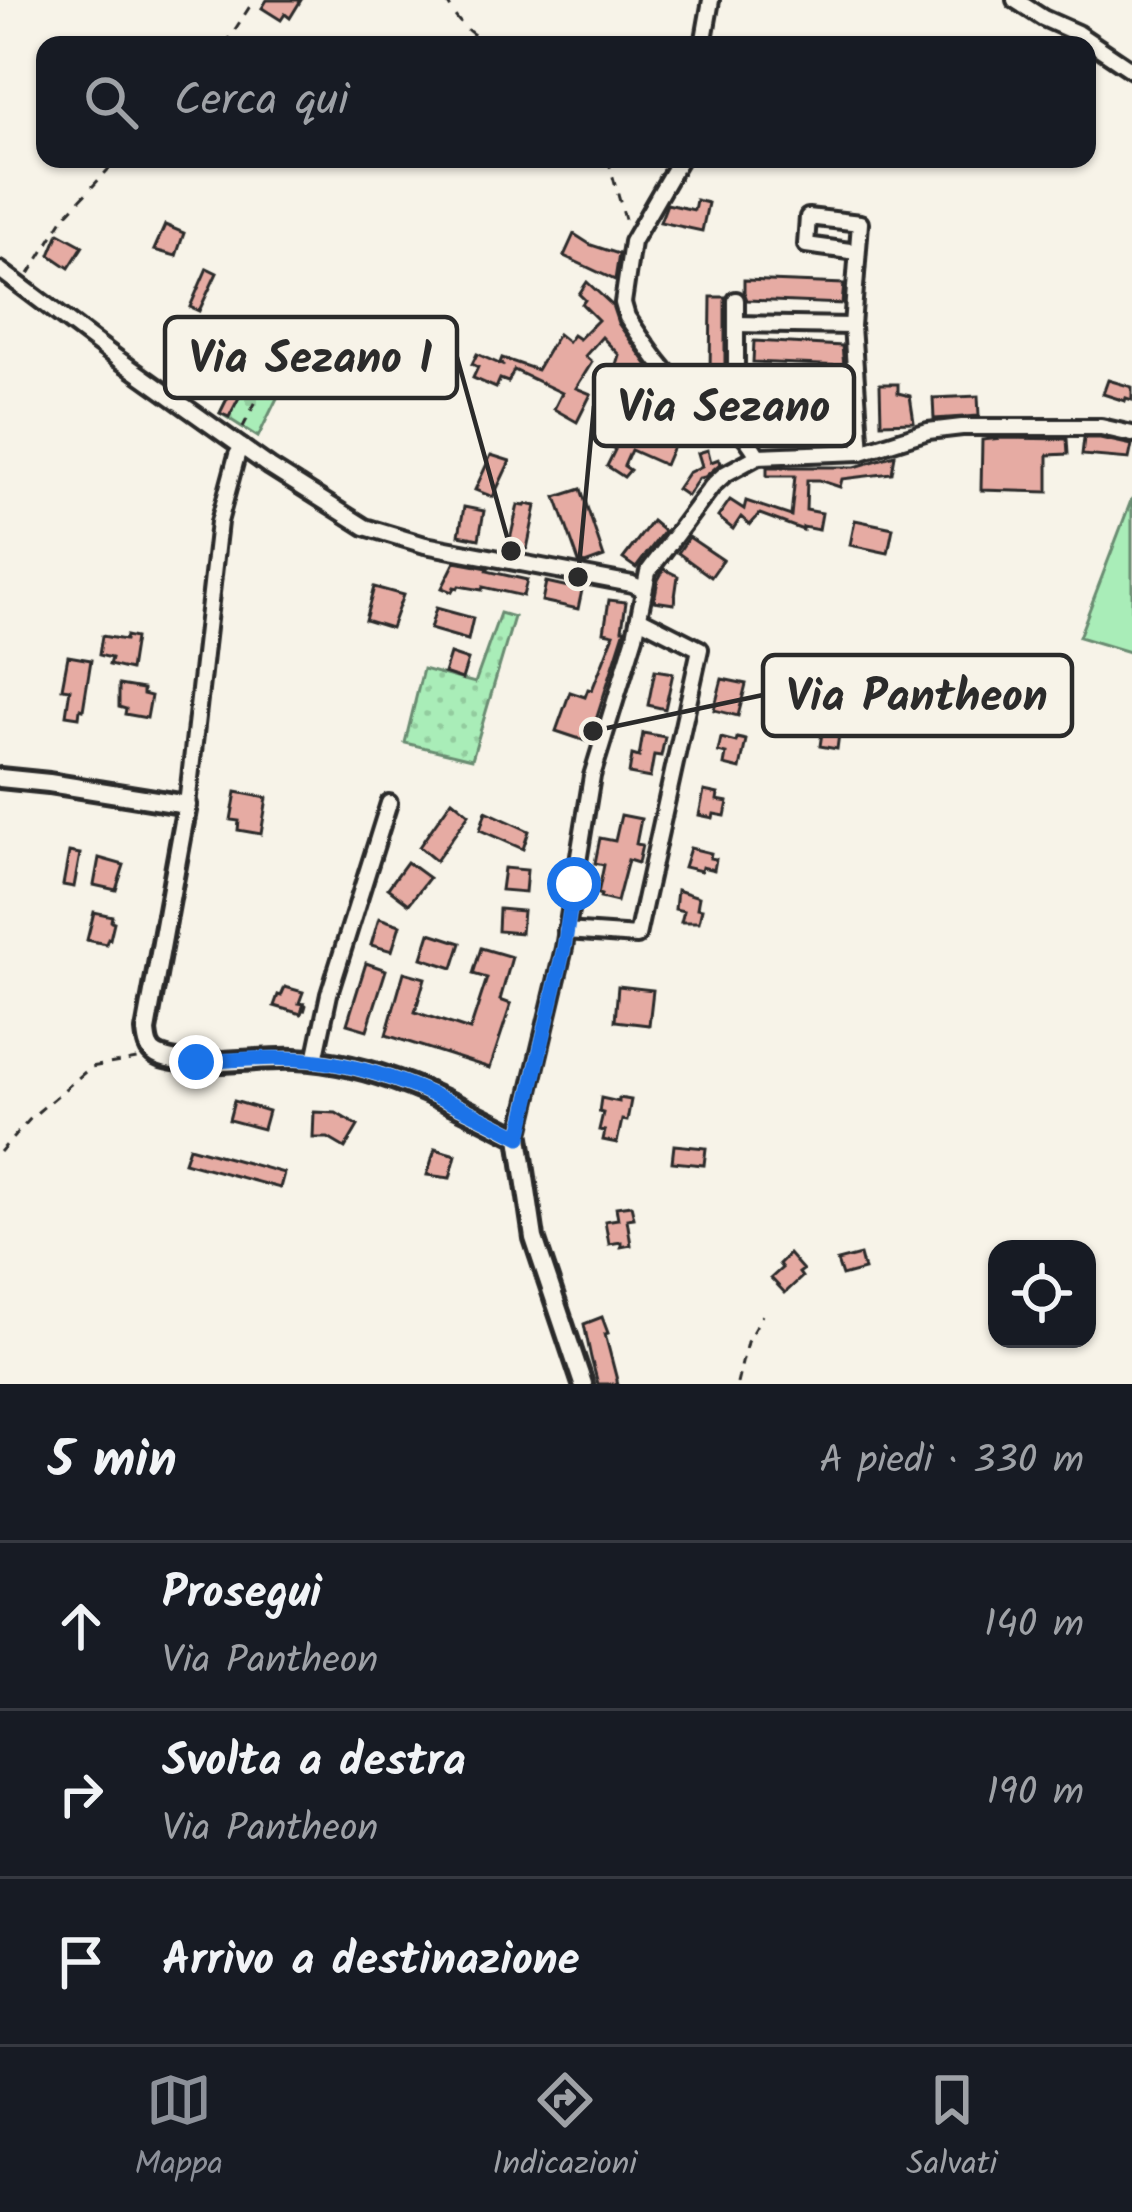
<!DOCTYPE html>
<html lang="it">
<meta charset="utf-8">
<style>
body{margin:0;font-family:Kalam,sans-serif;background:#20242c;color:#f1f3f6}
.controls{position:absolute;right:36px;bottom:36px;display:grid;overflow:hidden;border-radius:24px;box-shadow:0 3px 9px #0004}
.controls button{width:108px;height:108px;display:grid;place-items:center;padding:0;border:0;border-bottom:3px solid #363941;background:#171b24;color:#f1f3f6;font:60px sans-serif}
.stop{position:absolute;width:36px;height:36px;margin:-27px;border:9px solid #1a73e8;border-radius:50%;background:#fff}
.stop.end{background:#1a73e8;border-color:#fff;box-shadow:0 3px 12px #0008}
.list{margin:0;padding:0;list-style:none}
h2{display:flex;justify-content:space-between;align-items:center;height:156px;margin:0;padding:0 48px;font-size:51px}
h2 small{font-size:39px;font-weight:400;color:#9ea1a6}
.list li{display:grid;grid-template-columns:78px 1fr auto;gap:36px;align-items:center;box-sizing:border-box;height:168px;padding:0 48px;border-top:3px solid #363941}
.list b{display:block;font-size:45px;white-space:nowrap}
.list p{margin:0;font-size:39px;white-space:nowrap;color:#9ea1a6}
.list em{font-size:39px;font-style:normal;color:#9ea1a6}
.icon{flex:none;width:66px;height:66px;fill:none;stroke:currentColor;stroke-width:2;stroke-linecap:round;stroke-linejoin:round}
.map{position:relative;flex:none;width:1132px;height:1384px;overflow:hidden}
.search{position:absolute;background:#171b24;box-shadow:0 3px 9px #0004;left:36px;right:36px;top:36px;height:132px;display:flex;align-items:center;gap:30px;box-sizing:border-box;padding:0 42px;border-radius:24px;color:#9ea1a6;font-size:45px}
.sheet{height:660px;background:#171b24}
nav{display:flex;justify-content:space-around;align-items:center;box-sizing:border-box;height:168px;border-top:3px solid #363941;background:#171b24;font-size:33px;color:#9ea1a6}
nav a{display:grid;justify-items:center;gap:6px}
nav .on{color:#8c9099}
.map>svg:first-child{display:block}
.grass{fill:url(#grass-dots);stroke:#6a8c72;stroke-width:3}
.cemetery{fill:url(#cemetery-stones);stroke:#6a8c72;stroke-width:3}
.pitch{fill:#a9edb8;stroke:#6a8c72;stroke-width:3}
.building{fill:#e6aba3;stroke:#2b2b2b;stroke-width:3;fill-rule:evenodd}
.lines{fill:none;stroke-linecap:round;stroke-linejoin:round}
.minor-casing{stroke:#2b2b2b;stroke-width:22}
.tertiary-casing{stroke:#2b2b2b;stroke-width:26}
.path{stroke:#2b2b2b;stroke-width:3;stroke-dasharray:9 9;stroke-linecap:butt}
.minor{stroke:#f7f3e8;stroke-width:14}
.tertiary{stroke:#f7f3e8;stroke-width:16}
.route{stroke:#1a73e8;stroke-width:15}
.leader{fill:none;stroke:#2b2b2b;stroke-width:4.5}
.callout-dot{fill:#2b2b2b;stroke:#f7f3e8;stroke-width:4.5}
.callout{fill:#f7f3e8;stroke:#2b2b2b;stroke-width:4.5}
.callout-label{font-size:45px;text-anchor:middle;font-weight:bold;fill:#2b2b2b}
</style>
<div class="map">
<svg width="1132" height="1384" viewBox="0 0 1132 1384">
<defs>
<pattern id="grass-dots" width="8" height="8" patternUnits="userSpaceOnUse" patternTransform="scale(3)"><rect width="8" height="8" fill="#a9edb8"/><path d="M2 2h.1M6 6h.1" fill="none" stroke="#92cb9e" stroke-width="1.8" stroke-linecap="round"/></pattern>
<pattern id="cemetery-stones" width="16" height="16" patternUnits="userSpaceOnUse" patternTransform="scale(3)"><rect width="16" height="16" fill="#a9edb8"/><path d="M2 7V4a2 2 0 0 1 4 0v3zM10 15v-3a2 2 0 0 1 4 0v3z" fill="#92cb9e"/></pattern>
</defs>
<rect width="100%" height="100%" fill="#f7f3e8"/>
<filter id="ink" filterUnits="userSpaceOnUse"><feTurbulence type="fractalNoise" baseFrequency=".00833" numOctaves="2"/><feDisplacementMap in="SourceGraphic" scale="24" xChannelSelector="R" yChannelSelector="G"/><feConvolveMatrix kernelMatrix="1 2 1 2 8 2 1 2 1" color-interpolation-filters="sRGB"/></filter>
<g filter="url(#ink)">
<!-- grass -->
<polygon class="grass" points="500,613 514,617 472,759 405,743 423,669 475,683"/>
<!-- cemetery -->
<polygon class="cemetery" points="263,326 273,330 275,328 284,336 292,335 305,341 258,437 220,413"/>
<!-- pitch -->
<polygon class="pitch" points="1132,498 1132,653 1079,637"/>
<!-- building -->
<g class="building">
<polygon points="267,0 301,0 290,18 285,14 281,20 262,8"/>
<polygon points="696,200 708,203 702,231 660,222 667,204 694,210"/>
<polygon points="165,225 184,233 176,256 154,250"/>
<polygon points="59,233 83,246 69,268 50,255"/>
<polygon points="574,234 591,245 619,254 615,280 564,256"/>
<polygon points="207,268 217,273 199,311 190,307"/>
<polygon points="744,280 844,284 842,304 747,300 744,292"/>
<path d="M 587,282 L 612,305 L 618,323 L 654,374 L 672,393 L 701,415 L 705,436 L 680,430 L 665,465 L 631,450 L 624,466 L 630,470 L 624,477 L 607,466 L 615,450 L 609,447 L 611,433 L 599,428 L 601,419 L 599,418 L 619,355 L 602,337 L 585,356 L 592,362 L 576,388 L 591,394 L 577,422 L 554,409 L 562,393 L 514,370 L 508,382 L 500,379 L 496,388 L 473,378 L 478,367 L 472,364 L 477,354 L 504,366 L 500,363 L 502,358 L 537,370 L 558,334 L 568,342 L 573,335 L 579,339 L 598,320 L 582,304 L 585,300 L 579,294 ZM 621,392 L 645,402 L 632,424 L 616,418 Z"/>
<polygon points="711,297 725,297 725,373 710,373"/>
<polygon points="263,326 305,341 304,347 299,356 268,341 229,417 220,413"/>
<polygon points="754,341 842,346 844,366 753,362"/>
<polygon points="1108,380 1132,387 1132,400 1126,398 1125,401 1103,394"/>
<polygon points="880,384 898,384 898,393 910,396 914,422 881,423"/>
<polygon points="978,396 979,416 934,419 933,398"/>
<polygon points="1002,438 1067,439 1068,454 1048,455 1048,492 981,490 982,440"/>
<polygon points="1084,438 1100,438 1132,445 1129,459 1082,455"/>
<polygon points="708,450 711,462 719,459 721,463 705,477 699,478 687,496 677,489 688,473 702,466 698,453"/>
<polygon points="491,455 510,461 493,497 475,490"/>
<polygon points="895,455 892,473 842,479 840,487 819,480 807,480 806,510 822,513 819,530 803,527 803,530 760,514 750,525 741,517 733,529 718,517 730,500 744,509 746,501 791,516 795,476 767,476 767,467 855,467"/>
<polygon points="581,489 604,557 585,564 579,562 556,497"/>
<polygon points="526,504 536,506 527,549 509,544 518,505 525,506"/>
<polygon points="464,507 484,511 479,539 459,535"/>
<polygon points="855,520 893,528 888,553 850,545"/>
<polygon points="652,521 664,531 636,568 623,559"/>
<polygon points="689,537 723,560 711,577 678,553"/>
<polygon points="455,562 488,568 487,571 527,580 523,596 483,587 482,590 459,586 458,588 454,587 452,592 442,588"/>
<polygon points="664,569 678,576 674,604 654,601 658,580"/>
<polygon points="546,582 582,590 578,609 542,601"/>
<polygon points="374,587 403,595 391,628 365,620"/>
<polygon points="609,600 626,602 622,629 625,629 589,742 556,731 570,692 585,697 588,689 592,690 614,634 604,632"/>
<polygon points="436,608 473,618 468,640 430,629"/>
<polygon points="102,636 125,640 126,636 135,638 130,670 109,665 111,658 99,655"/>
<polygon points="450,654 468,660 462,679 444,673"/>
<polygon points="68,656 91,660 83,710 80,709 79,717 66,715 70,689 62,688"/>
<polygon points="655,670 673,673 665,709 648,705"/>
<polygon points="722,679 746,684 738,716 714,710"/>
<polygon points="119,685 143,689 143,694 151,696 147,718 125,714 126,709 119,707"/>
<polygon points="816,714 837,717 834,733 839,734 837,749 820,746 823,726 815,724"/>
<polygon points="643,733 665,737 661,756 654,755 650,778 629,774 632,755 639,757"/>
<polygon points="721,738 736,742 737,738 746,740 740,769 724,765 726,754 718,752"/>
<polygon points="704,791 718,794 717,800 728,802 725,816 714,814 713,818 699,815"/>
<polygon points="236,792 267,798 261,834 238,830 239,821 231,820"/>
<polygon points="452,800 469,814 436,861 419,847"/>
<polygon points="486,811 529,831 523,849 480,830"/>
<polygon points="621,815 641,819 636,844 642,845 638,863 628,860 617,902 600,898 601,895 598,894 604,865 595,863 600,838 615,841"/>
<polygon points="690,848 711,853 710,858 716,859 714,870 702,867 701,871 684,867"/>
<polygon points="69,852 80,854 74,887 63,885"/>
<polygon points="99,858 124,865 116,890 94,885"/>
<polygon points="407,862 429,878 409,904 388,888"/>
<polygon points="504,868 527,870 525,892 501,890"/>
<polygon points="677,890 699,897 697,908 702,909 699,922 681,922 684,911 675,909"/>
<polygon points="499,909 523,911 521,933 498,931"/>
<polygon points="94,912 112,916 111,921 114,922 110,939 108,938 106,944 87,940"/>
<polygon points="379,918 400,925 392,951 371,945"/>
<polygon points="430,933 461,943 453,968 422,958"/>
<polygon points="481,948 512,957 500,1000 511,1004 490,1068 386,1035 404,972 425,978 415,1012 470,1030 487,978 473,974"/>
<polygon points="366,963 386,970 367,1030 347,1024"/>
<polygon points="618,986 653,990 649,1025 615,1021"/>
<polygon points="285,987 303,992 299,1003 304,1004 301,1014 274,1006 278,995 281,996"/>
<polygon points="601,1098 619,1102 619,1098 631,1100 627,1121 622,1120 617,1143 603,1140 605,1131 599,1130 603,1113 599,1112"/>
<polygon points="234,1101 268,1111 263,1129 229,1120"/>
<polygon points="314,1112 336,1113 358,1126 345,1148 328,1138 313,1138"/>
<polygon points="674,1145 706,1148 704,1165 672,1162"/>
<polygon points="189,1147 284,1173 280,1188 184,1162"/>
<polygon points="435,1149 456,1155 450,1178 427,1175"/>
<polygon points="631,1205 634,1218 627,1219 631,1245 621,1247 621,1242 609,1244 605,1221 618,1219 616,1207"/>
<polygon points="789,1254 803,1270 799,1273 802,1277 785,1293 771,1278 782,1268 779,1264"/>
<polygon points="860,1255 864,1270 842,1276 837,1261"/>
<polygon points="602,1317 608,1333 605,1334 618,1384 598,1384 591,1358 584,1324"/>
</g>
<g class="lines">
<!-- minor casing -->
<g class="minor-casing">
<g id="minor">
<polyline points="1015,0 1043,18 1077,33 1132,70"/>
<polyline points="703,45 711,0"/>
<path d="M 680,159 L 632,242 L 623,303 L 627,317 C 644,342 664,374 688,392 C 720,417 735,417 758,456"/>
<polyline points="857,252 806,245 808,217 860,223 852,326 861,452"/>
<polyline points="0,270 118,359 270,467 365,527 425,545 632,584 643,589"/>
<polyline points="736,324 852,326"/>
<polyline points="736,375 736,300"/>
<polyline points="187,805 219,522 237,455 242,447"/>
<polyline points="566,931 637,936 700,649 639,618"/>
<polyline points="315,1060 329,994 389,803"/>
<polyline points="519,1137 564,948 592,776 635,636 648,572 713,485 725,474 758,456 861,452 928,431 962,427 1101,427 1132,434"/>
</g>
</g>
<!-- tertiary casing -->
<g class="tertiary-casing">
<path id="tertiary" d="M 0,778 L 49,783 L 187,805 L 146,1031 C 147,1041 148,1050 157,1055 C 185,1070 260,1057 295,1059 C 374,1062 450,1101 519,1137 L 534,1238 L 583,1384"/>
</g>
<!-- path -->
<g class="path">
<path d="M 447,0 C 454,21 471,34 489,45"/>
<polyline points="225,45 254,0"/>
<polyline points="608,159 626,223"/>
<polyline points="29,274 65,216 118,159"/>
<polyline points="243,427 283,348"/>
<polygon points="304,1004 306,1005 303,1015 301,1014"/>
<polyline points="0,1152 32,1117 91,1067 137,1059"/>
<polyline points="737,1384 747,1342 762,1315"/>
</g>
<!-- minor -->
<use href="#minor" class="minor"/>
<!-- tertiary -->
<use href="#tertiary" class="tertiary"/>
</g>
</g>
<g class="lines" filter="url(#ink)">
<!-- route -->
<path class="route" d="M 196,1062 C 234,1060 272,1056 309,1060 C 384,1067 454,1103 520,1137 L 564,948 L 574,884"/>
</g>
<!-- callouts -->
<path class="leader" d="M511 551L457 357M578 577L594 406M593 731L763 695"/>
<g class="callout-dot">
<circle cx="511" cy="551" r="12"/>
<circle cx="578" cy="577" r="12"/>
<circle cx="593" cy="731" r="12"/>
</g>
<g class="callout">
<rect x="165" y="317" width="292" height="81" rx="12"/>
<rect x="594" y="365" width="260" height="81" rx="12"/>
<rect x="763" y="655" width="309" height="81" rx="12"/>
</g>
<g class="callout-label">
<text x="311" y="373">Via Sezano I</text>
<text x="724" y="422">Via Sezano</text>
<text x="917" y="711">Via Pantheon</text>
</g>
</svg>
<div class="controls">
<button><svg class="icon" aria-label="locate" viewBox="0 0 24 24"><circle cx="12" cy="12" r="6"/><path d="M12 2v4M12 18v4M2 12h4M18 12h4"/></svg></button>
</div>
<div class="stop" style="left:574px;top:884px"></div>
<div class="stop end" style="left:196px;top:1062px"></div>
<div class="search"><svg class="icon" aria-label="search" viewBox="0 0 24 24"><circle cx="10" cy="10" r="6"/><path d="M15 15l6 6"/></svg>Cerca qui</div>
</div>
<section class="sheet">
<h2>5 min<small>A piedi · 330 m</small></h2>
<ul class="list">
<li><svg class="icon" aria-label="ahead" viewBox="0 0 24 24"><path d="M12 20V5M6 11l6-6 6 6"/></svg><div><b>Prosegui</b><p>Via Pantheon</p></div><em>140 m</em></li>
<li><svg class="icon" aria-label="right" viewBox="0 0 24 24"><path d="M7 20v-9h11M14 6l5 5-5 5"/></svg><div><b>Svolta a destra</b><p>Via Pantheon</p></div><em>190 m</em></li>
<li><svg class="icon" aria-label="arrive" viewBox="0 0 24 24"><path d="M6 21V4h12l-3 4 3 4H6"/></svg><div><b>Arrivo a destinazione</b></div></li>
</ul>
</section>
<nav>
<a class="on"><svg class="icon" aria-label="map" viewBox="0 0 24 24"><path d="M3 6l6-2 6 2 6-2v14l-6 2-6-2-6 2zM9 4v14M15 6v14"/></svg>Mappa</a>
<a><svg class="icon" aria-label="directions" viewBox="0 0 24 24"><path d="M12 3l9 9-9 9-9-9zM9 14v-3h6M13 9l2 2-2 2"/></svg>Indicazioni</a>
<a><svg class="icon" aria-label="saved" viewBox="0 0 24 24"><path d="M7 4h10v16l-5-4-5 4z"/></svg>Salvati</a>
</nav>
